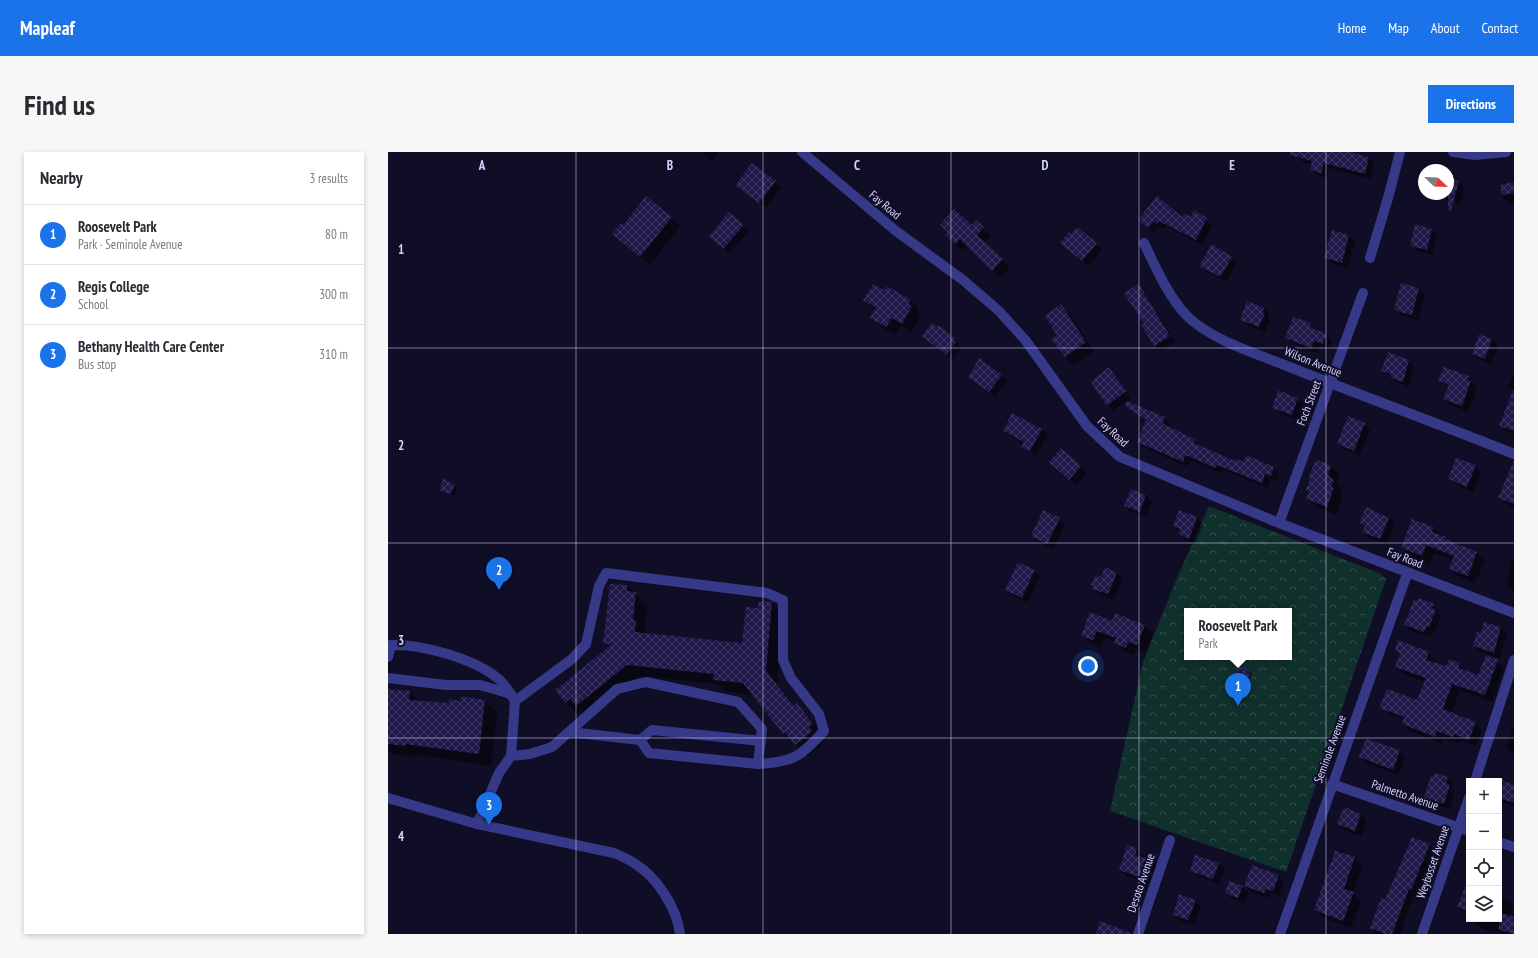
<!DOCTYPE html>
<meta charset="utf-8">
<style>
body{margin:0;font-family:"PT Sans Narrow",sans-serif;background:#f7f7f7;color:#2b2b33}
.controls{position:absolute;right:12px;bottom:12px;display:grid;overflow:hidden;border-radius:0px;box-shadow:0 2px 6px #0003}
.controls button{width:36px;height:36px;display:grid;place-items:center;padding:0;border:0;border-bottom:1px solid #e1e1e2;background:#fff;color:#2b2b33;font:20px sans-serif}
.compass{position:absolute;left:1030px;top:12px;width:36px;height:36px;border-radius:50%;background:#fff;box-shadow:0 2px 6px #0003;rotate:113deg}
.you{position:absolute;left:700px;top:514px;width:14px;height:14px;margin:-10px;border:3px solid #fff;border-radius:50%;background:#1a73e8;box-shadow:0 0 0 6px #1a73e833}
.badge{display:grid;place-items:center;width:26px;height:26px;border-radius:50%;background:#1a73e8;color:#fff;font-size:13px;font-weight:700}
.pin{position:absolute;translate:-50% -33px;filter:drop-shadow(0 1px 2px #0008)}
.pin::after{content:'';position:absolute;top:21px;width:14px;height:12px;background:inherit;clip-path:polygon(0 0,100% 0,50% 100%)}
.popup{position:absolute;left:796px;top:456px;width:108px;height:52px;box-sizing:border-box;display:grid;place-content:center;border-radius:0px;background:#fff;filter:drop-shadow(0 1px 3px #0005);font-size:13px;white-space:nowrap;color:#7c7c81}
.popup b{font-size:15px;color:#2b2b33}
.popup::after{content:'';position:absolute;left:50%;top:100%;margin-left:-8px;border:8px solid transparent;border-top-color:#fff}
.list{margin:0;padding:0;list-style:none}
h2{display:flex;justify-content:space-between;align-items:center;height:52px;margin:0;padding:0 16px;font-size:17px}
h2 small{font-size:13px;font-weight:400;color:#7c7c81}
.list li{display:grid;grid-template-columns:26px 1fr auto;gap:12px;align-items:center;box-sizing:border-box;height:60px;padding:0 16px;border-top:1px solid #e1e1e2}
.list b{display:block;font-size:15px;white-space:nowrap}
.list p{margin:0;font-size:13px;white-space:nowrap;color:#7c7c81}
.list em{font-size:13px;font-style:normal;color:#7c7c81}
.icon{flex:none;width:22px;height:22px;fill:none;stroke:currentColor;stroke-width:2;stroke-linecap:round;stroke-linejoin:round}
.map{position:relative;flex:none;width:1126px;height:782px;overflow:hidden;border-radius:0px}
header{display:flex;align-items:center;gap:24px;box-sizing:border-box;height:56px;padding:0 20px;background:#1a73e8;color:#fff}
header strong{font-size:19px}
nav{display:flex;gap:22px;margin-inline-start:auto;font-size:14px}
.intro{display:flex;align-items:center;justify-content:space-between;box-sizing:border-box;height:96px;padding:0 24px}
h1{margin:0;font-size:28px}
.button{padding:10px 18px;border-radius:0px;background:#1a73e8;color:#fff;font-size:14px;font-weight:700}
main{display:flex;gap:24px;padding:0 24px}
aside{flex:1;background:#fff;border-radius:0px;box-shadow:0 2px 6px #0003}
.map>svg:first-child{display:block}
.park{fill:url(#park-crowns);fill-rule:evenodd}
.shadow{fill:#0007;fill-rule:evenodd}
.building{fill:url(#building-cross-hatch)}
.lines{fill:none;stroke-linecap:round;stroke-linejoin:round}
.minor{stroke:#363987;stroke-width:10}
.grid{fill:none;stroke:#d4d2ff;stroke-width:1;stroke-opacity:0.55}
.labels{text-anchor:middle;stroke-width:4;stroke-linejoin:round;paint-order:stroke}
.street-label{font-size:12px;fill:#d4d2ff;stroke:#100e26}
.grid-label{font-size:13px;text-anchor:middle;font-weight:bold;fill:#d4d2ff;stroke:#100e26;stroke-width:4;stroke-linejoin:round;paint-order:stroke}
</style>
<header>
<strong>Mapleaf</strong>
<nav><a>Home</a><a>Map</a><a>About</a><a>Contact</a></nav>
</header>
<div class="intro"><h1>Find us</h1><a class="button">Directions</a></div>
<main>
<aside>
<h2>Nearby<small>3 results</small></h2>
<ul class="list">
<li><span class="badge">1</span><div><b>Roosevelt Park</b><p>Park · Seminole Avenue</p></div><em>80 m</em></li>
<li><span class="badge">2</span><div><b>Regis College</b><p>School</p></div><em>300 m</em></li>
<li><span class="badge">3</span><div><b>Bethany Health Care Center</b><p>Bus stop</p></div><em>310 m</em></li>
</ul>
</aside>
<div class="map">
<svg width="1126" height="782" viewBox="0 0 1126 782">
<defs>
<pattern id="park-crowns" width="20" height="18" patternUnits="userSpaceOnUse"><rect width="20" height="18" fill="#10302c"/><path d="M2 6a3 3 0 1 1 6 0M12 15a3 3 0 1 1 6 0" fill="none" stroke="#324d4c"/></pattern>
<pattern id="building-cross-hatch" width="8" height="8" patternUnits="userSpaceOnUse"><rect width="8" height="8" fill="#1e1948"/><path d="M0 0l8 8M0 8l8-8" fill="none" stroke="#3e3a63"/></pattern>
</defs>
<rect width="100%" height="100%" fill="#100e26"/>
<!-- park -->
<path class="park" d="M 821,354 L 993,422 L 998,427 L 898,720 L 722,659 L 755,510 L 789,426 ZM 799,459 L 901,459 L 901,505 L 799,505 Z"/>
<!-- shadow -->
<g class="shadow">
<polygon points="314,0 331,0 324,9"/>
<polygon points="910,0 956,0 981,6 987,12 982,27 941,16 939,26 929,23 923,18 924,13 915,10 909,5"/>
<polygon points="364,13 393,36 378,56 349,33"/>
<polygon points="1060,27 1071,30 1077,36 1072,52 1047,45 1044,42 1060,42"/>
<polygon points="1126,31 1126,51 1121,52 1115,46 1113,34"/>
<polygon points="807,60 824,73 814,93 778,74 775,77 772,74 766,81 751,68 803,66"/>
<polygon points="283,66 292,74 262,113 225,82 235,74"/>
<polygon points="588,70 603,84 596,92 622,116 612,126 580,94 575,99 566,91"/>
<polygon points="355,74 361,79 341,102 328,90"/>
<polygon points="690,76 714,98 701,114 679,96 684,83"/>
<polygon points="1044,78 1049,83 1044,103 1029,99 1023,93"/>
<polygon points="945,80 961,84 967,90 960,116 943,111 937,106"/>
<polygon points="843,106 849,111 838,130 818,119 813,113"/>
<path d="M 1014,132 L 1031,137 L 1037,143 L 1030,168 L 1013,163 L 1007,157 ZM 1013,158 L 1029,163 L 1029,165 L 1013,160 Z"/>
<polygon points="751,133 756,139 787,190 773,199 767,193 757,172"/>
<polygon points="496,140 522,148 531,157 529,161 533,164 523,180 513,174 507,183 492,174 483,166 487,159 476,148"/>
<polygon points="673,154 682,163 707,199 686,213 677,205 671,183"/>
<polygon points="876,156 881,162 880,166 882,168 877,180 859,173 853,167"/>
<polygon points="922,172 944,188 940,197 932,194 929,201 904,191 898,185"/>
<polygon points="1092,184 1104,188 1110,194 1103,212 1091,207 1085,202"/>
<polygon points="566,187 573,196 564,208 541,189"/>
<polygon points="1021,209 1026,214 1020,235 1009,230 994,218"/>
<polygon points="721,216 743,246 725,259 719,253"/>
<polygon points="581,224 613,224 619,229 607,245"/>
<polygon points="1124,224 1126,224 1126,239 1120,235"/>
<polygon points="1080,225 1089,236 1080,260 1062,253 1056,247 1061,235 1051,228"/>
<polygon points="909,247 915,253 909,268 891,261 885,255"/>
<polygon points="1126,249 1126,282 1118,279 1112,273"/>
<polygon points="740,250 777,266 782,272 781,276 807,288 812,295 847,310 856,312 859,305 886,316 891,321 888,329 883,327 879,336 835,318 833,321 803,309 800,315 755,295 750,289 758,269 738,254"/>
<polygon points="625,262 654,278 660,283 648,304 635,294 636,292 622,284 616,278"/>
<polygon points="976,272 982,278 972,304 956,298 950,292"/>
<polygon points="673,298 699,321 688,333 668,316"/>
<polygon points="943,314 952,323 948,332 954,337 952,344 954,346 948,363 928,355 919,346 922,340 919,337"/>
<polygon points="1087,314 1093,320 1085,340 1067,332 1061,327"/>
<polygon points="1126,327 1126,356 1120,353 1112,345"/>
<polygon points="66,332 69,335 66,344 53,338"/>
<polygon points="743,338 758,344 764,350 758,365 743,360 737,354"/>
<polygon points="979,356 1001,366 1007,372 998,392 981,386 975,380 977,376 972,371"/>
<polygon points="792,359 809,366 815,372 807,392 797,388 786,374"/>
<polygon points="671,367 677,373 665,397 650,390 644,384"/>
<polygon points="1025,368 1046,376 1061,390 1089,401 1097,409 1087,431 1070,424 1062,417 1066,408 1046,401 1042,412 1022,404 1014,396"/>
<polygon points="1123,408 1126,408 1126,440 1119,434"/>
<polygon points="646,419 652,424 640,451 624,443 619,438"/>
<polygon points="729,421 735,427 726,448 711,442 705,436 704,432 713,427"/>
<polygon points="239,434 259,453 257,478 260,482 355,492 371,457 383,451 395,463 389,532 407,555 409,553 421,565 436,584 432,588 435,592 420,604 396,582 365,543 338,540 330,532 251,524 200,566 193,559 189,562 178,550 221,495 217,491"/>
<polygon points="1046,453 1051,459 1050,461 1053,464 1047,480 1045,479 1042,485 1023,479 1017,473"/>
<polygon points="725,470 757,474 765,482 757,501 748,497 746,503 735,499 728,490 717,486 713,495 703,491 695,483"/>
<polygon points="1097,471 1113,476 1119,482 1112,506 1092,500 1086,494 1094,482"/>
<polygon points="1008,498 1041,501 1048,508 1047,512 1058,516 1070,512 1078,519 1090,524 1109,509 1116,516 1104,550 1072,538 1063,562 1087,571 1094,578 1088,594 1073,588 1072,592 1056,586 1054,592 1022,579 1015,572 1016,568 1000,562 993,555 1030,550 1038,530 1015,522 1008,515 1012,503"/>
<polygon points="0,507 3,510 1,528 0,528"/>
<polygon points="862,519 864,522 861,535 851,532 848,530"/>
<polygon points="0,538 22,540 31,550 62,552 97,549 109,561 103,614 29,603 28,605 5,602 0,597"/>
<polygon points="1124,578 1126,578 1126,602 1118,596"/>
<polygon points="1011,599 1017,605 1010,623 978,611 973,605"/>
<polygon points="1060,625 1065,631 1064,636 1067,639 1062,657 1043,652 1037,646 1047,626"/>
<polygon points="1104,626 1126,634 1126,654 1111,649 1111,629 1103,629"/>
<polygon points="956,656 973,663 979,668 973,684 956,678 950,672"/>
<polygon points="1025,686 1042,693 1048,699 1029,743 1026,742 1012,782 985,782 986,779 983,776 997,749"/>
<polygon points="740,694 749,697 755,703 754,706 766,710 771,716 766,733 738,724 732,718"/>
<polygon points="947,700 967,706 975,714 965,741 973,749 963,776 935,766 927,758"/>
<polygon points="808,704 831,712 837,717 831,732 809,724 803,718"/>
<polygon points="890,724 896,730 891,744 883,742 882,746 863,740 857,734"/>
<polygon points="854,735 860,740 856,751 844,747 838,741"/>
<polygon points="1081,739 1081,762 1070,755"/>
<polygon points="1111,745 1121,749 1126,754 1122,765 1126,766 1126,782 1115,782 1105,778 1105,781 1093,776 1088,771 1090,767 1111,767"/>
<polygon points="807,749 813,755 806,773 792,769 786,763"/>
</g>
<!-- building -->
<g class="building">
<polygon points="902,0 962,0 981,5 977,22 936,11 933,21 922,18 924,9 902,3"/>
<polygon points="364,11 388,29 371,51 347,33"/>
<polygon points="1060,26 1071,29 1063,59 1060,58"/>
<polygon points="1126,30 1126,41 1114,43 1112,33"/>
<polygon points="258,44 284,65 252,105 224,82 233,71 235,73"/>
<polygon points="769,44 794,65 796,61 803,65 806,58 819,66 808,88 771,69 769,72 766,69 760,76 750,68"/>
<polygon points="566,57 584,73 588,68 596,75 589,83 615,107 604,119 572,87 567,92 557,83 560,80 552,73"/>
<polygon points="341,60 356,73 335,97 321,84"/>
<polygon points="1027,72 1044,77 1039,98 1022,94"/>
<polygon points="689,75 709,91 694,109 672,91 681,80 683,82"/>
<polygon points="944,78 961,83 954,111 936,106"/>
<polygon points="824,92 844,105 832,125 811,114"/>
<polygon points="1013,131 1031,136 1024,163 1006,158"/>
<polygon points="485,132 496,138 499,134 523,148 520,152 524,154 514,172 504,166 498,175 482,166 488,156 475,148"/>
<polygon points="751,132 782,184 766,194 753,173 756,172 736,141"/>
<polygon points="859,149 876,156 875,160 877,161 871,175 852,168"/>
<polygon points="673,152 698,190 677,205 663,187 669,183 657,164"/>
<polygon points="905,165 923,171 922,175 939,182 935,192 926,189 923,196 897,186"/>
<polygon points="544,171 549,175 550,173 567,186 566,188 568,190 558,203 534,184"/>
<polygon points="1091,182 1104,187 1097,207 1084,202"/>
<polygon points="1000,200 1021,208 1015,230 1002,225 1003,222 993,219"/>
<polygon points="591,206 614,223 601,240 580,225"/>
<polygon points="721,215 738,239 719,254 703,230"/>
<polygon points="1056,215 1081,224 1079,228 1083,229 1074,254 1055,247 1061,233 1050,228"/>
<polygon points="890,238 910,246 904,263 884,256"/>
<polygon points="1125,238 1126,238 1126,279 1111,274"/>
<polygon points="739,249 777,265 775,272 807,287 806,291 847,309 848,307 856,310 858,303 886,315 883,324 877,322 874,331 829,313 827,316 800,304 797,304 795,310 749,290 758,268 737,254"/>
<polygon points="624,261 654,277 642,299 633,295 636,290 615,279"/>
<polygon points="960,264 977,271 966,299 949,292"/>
<polygon points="673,296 693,314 681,328 661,310"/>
<polygon points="1068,306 1088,313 1079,335 1060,327"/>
<polygon points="930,308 943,314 940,323 946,328 943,335 946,336 939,355 918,347 921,339 918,338 922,327 920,326 927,310 929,310"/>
<polygon points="1126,308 1126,352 1110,346"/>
<polygon points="55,327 67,332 63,342 51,338"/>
<polygon points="743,337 758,343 752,360 736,354"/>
<polygon points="978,355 1001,366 992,387 974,380 977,374 971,371"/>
<polygon points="655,358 672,366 659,392 643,384"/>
<polygon points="791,358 809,365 801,387 790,382 792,377 785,374"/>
<polygon points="1024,367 1046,375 1044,380 1058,385 1057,387 1089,400 1080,424 1061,417 1066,404 1038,393 1034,404 1013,396"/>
<polygon points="630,410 647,418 634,446 617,438"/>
<polygon points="717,415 729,421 720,442 704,437 705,433 703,433 707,423 713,425"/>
<polygon points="222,432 239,433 239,439 248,440 245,468 248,468 247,480 354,491 358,455 370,456 371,449 384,450 378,519 406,554 409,551 425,572 421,575 424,579 407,593 397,580 395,582 355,531 325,528 326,522 239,513 188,554 182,547 177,551 167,538 223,493 215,491"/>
<polygon points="1031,446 1046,452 1044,456 1048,458 1041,475 1039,474 1036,480 1016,473 1026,448 1029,449"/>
<polygon points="702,460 724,469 727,461 757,473 749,493 740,490 738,496 726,491 728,486 709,479 705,488 693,484"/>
<polygon points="1096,470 1113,475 1106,501 1085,494 1089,479 1093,480"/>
<polygon points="1010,488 1041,500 1038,508 1058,514 1061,507 1071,511 1071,516 1090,523 1098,503 1110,508 1097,543 1064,532 1055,557 1088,570 1081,588 1066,582 1065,585 1049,579 1047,585 1014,572 1016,565 991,556 999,537 1029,548 1038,526 1007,515 1012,501 1007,498"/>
<polygon points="850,515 862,518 859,533 847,530"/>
<polygon points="0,537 22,539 21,548 61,551 61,547 73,549 73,544 97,548 91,602 17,592 17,594 0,592"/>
<polygon points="978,587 1012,598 1005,618 971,605"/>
<polygon points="1047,621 1060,625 1058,631 1062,633 1056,652 1036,646 1043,623 1046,624"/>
<polygon points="1111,627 1126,633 1126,651 1111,646"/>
<polygon points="956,655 973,662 967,679 949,672"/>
<polygon points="1024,685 1042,692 1023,738 1021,737 1004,782 997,782 982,776 993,746 997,748"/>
<polygon points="739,693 749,696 747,703 766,709 760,728 731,718"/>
<polygon points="947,699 967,705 956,737 966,740 955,769 926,758"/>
<polygon points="807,703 831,711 825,727 802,719"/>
<polygon points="864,713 891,723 885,739 878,737 876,741 856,734"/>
<polygon points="1080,727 1081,727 1081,760 1069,755"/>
<polygon points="841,729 855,734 850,746 837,741"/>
<polygon points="791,742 808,748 800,768 785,763"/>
<polygon points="1111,760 1126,765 1126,782 1111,778"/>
<polygon points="712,769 743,781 743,782 708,782"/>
</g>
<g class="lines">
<!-- minor -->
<g class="minor">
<polyline points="414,0 508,79 575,128 611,159 638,189 699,274 732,305 891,371 1126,461"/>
<polyline points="1065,0 1087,3 1118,0"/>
<path d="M 756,91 C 768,116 780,144 799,164 C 824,188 862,199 894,212 C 971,243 1049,271 1126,302"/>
<polyline points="982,106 1000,46 1012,0"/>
<polyline points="891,371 975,141"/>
<path d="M 0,505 L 3,493 C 33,492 84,506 108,525 C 116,530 122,541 127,549"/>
<polyline points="0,526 58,533 92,533 123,542"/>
<polyline points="252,588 264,578 373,589"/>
<path d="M 123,604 L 127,549 L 184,507 L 198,492 L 211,434 L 218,421 L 379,441 L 395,448 L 395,508 L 403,526 L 431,562 L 436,579 C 412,605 406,610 370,612"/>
<polyline points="1087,629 1126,508"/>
<polyline points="944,632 1081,679"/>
<path d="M 0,646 L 89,672 L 226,701 C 233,704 240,707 246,711 C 269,725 289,756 292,782"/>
<polyline points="89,672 111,621 123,604 142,602 164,595 229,537 258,530 350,550 374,577 370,612 261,601 252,588 182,580"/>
<polyline points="1111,690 1126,695"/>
<polyline points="750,782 782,688"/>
<polyline points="892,782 1019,422"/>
<polyline points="1034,782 1081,646"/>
</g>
</g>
<!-- grid -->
<path class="grid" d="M 188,0 L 188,782M 375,0 L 375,782M 563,0 L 563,782M 751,0 L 751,782M 938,0 L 938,782M 0,196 L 1126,196M 0,391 L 1126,391M 0,586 L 1126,586"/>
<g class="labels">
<!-- street labels -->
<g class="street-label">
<text transform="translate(497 53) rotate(40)" y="4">Fay Road</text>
<text transform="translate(925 210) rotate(22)" y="4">Wilson Avenue</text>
<text transform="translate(921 251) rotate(-69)" y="4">Foch Street</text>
<text transform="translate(725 280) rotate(43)" y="4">Fay Road</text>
<text transform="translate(1017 406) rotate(21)" y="4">Fay Road</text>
<text transform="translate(942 597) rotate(-70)" y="4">Seminole Avenue</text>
<text transform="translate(1017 643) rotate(19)" y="4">Palmetto Avenue</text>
<text transform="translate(1045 710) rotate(-71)" y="4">Weybosset Avenue</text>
<text transform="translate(753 731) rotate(-71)" y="4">Desoto Avenue</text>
</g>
</g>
<g class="grid-label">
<text x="94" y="18">A</text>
<text x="282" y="18">B</text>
<text x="469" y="18">C</text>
<text x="657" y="18">D</text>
<text x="844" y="18">E</text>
<text x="13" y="102">1</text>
<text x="13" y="298">2</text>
<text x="13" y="493">3</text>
<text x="13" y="689">4</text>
</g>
</svg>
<div class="controls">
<button>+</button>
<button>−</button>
<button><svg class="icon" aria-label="locate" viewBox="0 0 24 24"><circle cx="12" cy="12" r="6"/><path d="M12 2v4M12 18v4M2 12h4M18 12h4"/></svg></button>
<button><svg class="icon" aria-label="layers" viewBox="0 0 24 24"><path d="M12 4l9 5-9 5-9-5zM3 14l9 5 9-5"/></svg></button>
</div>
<svg class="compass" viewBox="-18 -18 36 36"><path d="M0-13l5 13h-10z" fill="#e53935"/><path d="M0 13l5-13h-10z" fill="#7c7c81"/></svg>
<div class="you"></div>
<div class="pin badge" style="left:850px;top:554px">1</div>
<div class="popup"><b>Roosevelt Park</b>Park</div>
<div class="pin badge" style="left:111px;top:438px">2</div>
<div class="pin badge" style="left:101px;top:673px">3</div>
</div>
</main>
